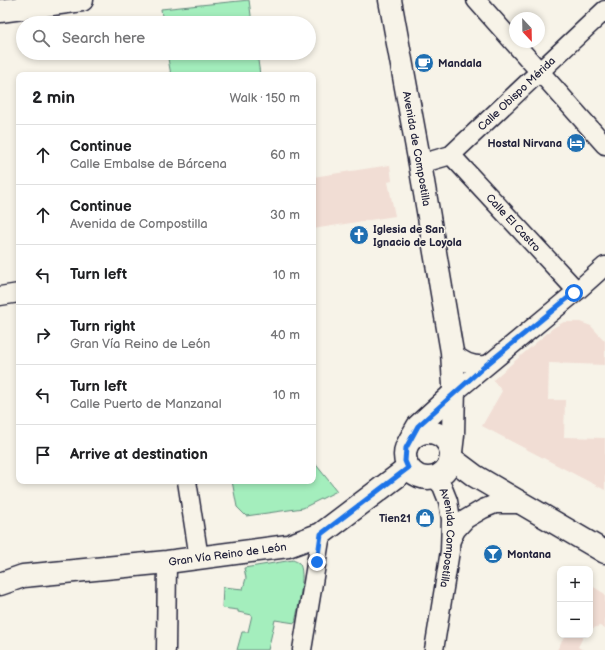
<!DOCTYPE html>
<meta charset="utf-8">
<style>
body{margin:0;font-family:"Balsamiq Sans",sans-serif;background:#f2f2f2;color:#202124}
.controls{position:absolute;right:12px;bottom:12px;display:grid;overflow:hidden;border-radius:8px;box-shadow:0 2px 6px #0003}
.controls button{width:36px;height:36px;display:grid;place-items:center;padding:0;border:0;border-bottom:1px solid #e0e0e0;background:#fff;color:#202124;font:20px sans-serif}
.compass{position:absolute;left:509px;top:12px;width:36px;height:36px;border-radius:50%;background:#fff;box-shadow:0 2px 6px #0003;rotate:158deg}
.stop{position:absolute;width:12px;height:12px;margin:-9px;border:3px solid #1a73e8;border-radius:50%;background:#fff}
.stop.end{background:#1a73e8;border-color:#fff;box-shadow:0 1px 4px #0008}
.list{margin:0;padding:0;list-style:none}
h2{display:flex;justify-content:space-between;align-items:center;height:52px;margin:0;padding:0 16px;font-size:17px}
h2 small{font-size:13px;font-weight:400;color:#757577}
.list li{display:grid;grid-template-columns:26px 1fr auto;gap:12px;align-items:center;box-sizing:border-box;height:60px;padding:0 16px;border-top:1px solid #e0e0e0}
.list b{display:block;font-size:15px;white-space:nowrap}
.list p{margin:0;font-size:13px;white-space:nowrap;color:#757577}
.list em{font-size:13px;font-style:normal;color:#757577}
.icon{flex:none;width:22px;height:22px;fill:none;stroke:currentColor;stroke-width:2;stroke-linecap:round;stroke-linejoin:round}
.map{position:relative;flex:none;width:605px;height:650px;overflow:hidden}
.search{position:absolute;background:#fff;box-shadow:0 2px 6px #0003;left:16px;top:16px;width:300px;height:44px;display:flex;align-items:center;gap:10px;box-sizing:border-box;padding:0 14px;border-radius:22px;color:#757577;font-size:15px}
.panel{position:absolute;background:#fff;box-shadow:0 2px 6px #0003;left:16px;top:72px;width:300px;height:412px;border-radius:8px}
.map>svg:first-child{display:block}
.built{fill:#f1ddd4}
.green{fill:#a4eebd;stroke:#63887c}
.lines{fill:none;stroke-linecap:round;stroke-linejoin:round}
.street-casing{stroke:#22223b;stroke-width:21}
.secondary-casing{stroke:#22223b;stroke-width:25}
.street{stroke:#f7f3e8;stroke-width:18}
.secondary{stroke:#f7f3e8;stroke-width:22}
.route{stroke:#1a73e8;stroke-width:5}
.labels{text-anchor:middle;stroke-width:3;stroke-linejoin:round;paint-order:stroke}
.poi-label{font-size:11px;font-weight:bold;fill:#22223b;stroke:#f7f3e8;text-anchor:start}
.street-label{font-size:11px;fill:#22223b;stroke:#f7f3e8}
</style>
<div class="map">
<svg width="605" height="650" viewBox="0 0 605 650">
<rect width="100%" height="100%" fill="#f7f3e8"/>
<filter id="ink" filterUnits="userSpaceOnUse"><feTurbulence type="fractalNoise" baseFrequency=".025" numOctaves="2"/><feDisplacementMap in="SourceGraphic" scale="8" xChannelSelector="R" yChannelSelector="G"/><feConvolveMatrix kernelMatrix="1 2 1 2 8 2 1 2 1" color-interpolation-filters="sRGB"/></filter>
<g filter="url(#ink)">
<!-- built -->
<g class="built">
<polygon points="390,165 392,181 388,182 395,216 313,229 313,177"/>
<polygon points="564,322 580,322 591,326 605,341 605,365 549,363 548,400 565,400 564,437 605,438 605,490 482,426 502,391 493,380 553,328"/>
<polygon points="592,586 605,594 605,629 600,626 590,629 590,590"/>
<polygon points="565,635 584,635 578,647 583,650 557,650"/>
</g>
<!-- green -->
<g class="green">
<polygon points="249,0 252,23 163,23 161,9"/>
<polygon points="167,53 257,53 260,75 171,75"/>
<polygon points="313,461 337,491 303,508 246,516 237,507 232,481 313,481"/>
<path d="M 293,560 C 295,561 298,562 299,563 C 307,572 297,612 295,623 L 275,620 L 268,650 L 237,650 L 242,632 L 248,632 L 252,615 L 238,612 L 238,610 L 222,608 L 223,587 L 243,589 L 246,578 L 244,568 Z"/>
</g>
<g class="lines">
<!-- street casing -->
<g class="street-casing">
<g id="street">
<polyline points="476,0 605,145"/>
<path id="s1" d="M 451,155 L 577,291"/>
<path id="s2" d="M 420,164 L 451,155 L 605,10"/>
<polyline points="0,296 19,293"/>
<path d="M 452,352 C 463,362 471,366 486,365"/>
<polyline points="454,393 577,291 605,266"/>
<path id="s3" d="M 434,477 L 442,486 L 448,501 L 451,519 L 450,551 L 434,650"/>
<polyline points="187,481 199,558"/>
<polyline points="451,540 456,530 466,519 483,509 495,504 521,504"/>
<polyline points="166,650 167,562"/>
<polyline points="302,650 321,534"/>
</g>
</g>
<!-- secondary casing -->
<g class="secondary-casing">
<g id="secondary">
<path id="s4" d="M 390,0 L 420,164 L 452,352 L 454,385 L 453,435 L 451,452"/>
<polyline points="0,11 82,0"/>
<circle cx="428" cy="455" r="23"/>
<polyline points="410,440 418,426 454,393"/>
<polyline points="451,458 475,476 605,552"/>
<path id="s5" d="M 0,584 L 23,576 L 167,562 L 288,546 L 321,534 L 408,468"/>
</g>
</g>
<!-- street -->
<use href="#street" class="street"/>
<!-- secondary -->
<use href="#secondary" class="secondary"/>
</g>
</g>
<g class="lines" filter="url(#ink)">
<!-- route -->
<polyline class="route" points="317,562 321,534 408,468 405,461 406,448 418,426 486,365 574,293"/>
</g>
<!-- icons -->
<defs>
<g id="cafe-disc" transform="scale(1)"><circle r="9.5" fill="#1f6fb2" stroke="#f7f3e8"/><path d="M-5.5-4.5H6V0H3Q3 3.5 0 3.5H-2.5Q-5.5 3.5-5.5 0ZM3-3.2v2h1.7v-2ZM-6 4.5H4V6H-6Z" fill="#fff"/></g>
<g id="hotel-disc" transform="scale(1)"><circle r="9.5" fill="#1f6fb2" stroke="#f7f3e8"/><path d="M-6-4.5h1.5V1H6V5H4.5V3h-9V5H-6ZM-4 0a1.8 1.8 0 1 1 3.6 0ZM.5 0V-2.5h3Q6-2.5 6 0Z" fill="#fff"/></g>
<g id="church-disc" transform="scale(1)"><circle r="9.5" fill="#1f6fb2" stroke="#f7f3e8"/><path d="M-1.2-6h2.4v3.5h3.3v2.4h-3.3V6h-2.4V-.1h-3.3v-2.4h3.3Z" fill="#fff"/></g>
<g id="shop-disc" transform="scale(1)"><circle r="9.5" fill="#1f6fb2" stroke="#f7f3e8"/><path d="M-5-2.5h2.3a2.7 3.5 0 0 1 5.4 0H5L5.5 6h-11ZM-1.5-2.5h3a1.5 2.3 0 0 0-3 0Z" fill="#fff"/></g>
<g id="bar-disc" transform="scale(1)"><circle r="9.5" fill="#1f6fb2" stroke="#f7f3e8"/><path d="M-6-5H6L.8 .8V4.5H3.5V6h-7V4.5H-.8V.8Z" fill="#fff"/></g>
</defs>
<g fill-rule="evenodd">
<use href="#cafe-disc" x="424" y="63"/>
<use href="#hotel-disc" x="576" y="143"/>
<use href="#church-disc" x="359" y="235"/>
<use href="#shop-disc" x="425" y="518"/>
<use href="#bar-disc" x="493" y="554"/>
</g>
<g class="labels">
<!-- poi labels -->
<g class="poi-label">
<text x="438" y="67">Mandala</text>
<text x="562" y="147" text-anchor="end">Hostal Nirvana</text>
<text x="373" y="233">Iglesia de San<tspan x="373" dy="13">Ignacio de Loyola</tspan></text>
<text x="411" y="522" text-anchor="end">Tien21</text>
<text x="507" y="558">Montana</text>
</g>
<!-- street labels -->
<g class="street-label">
<text dy="4" stroke="none"><textPath href="#s2" startOffset="122">Calle Obispo Mérida</textPath></text>
<text dy="4" stroke="none"><textPath href="#s4" startOffset="151">Avenida de Compostilla</textPath></text>
<text dy="4" stroke="none"><textPath href="#s1" startOffset="92">Calle El Castro</textPath></text>
<text dy="4" stroke="none"><textPath href="#s3" startOffset="65">Avenida Compostilla</textPath></text>
<text dy="4" stroke="none"><textPath href="#s5" startOffset="230">Gran Vía Reino de León</textPath></text>
</g>
</g>
</svg>
<div class="controls">
<button>+</button>
<button>−</button>
</div>
<svg class="compass" viewBox="-18 -18 36 36"><path d="M0-13l5 13h-10z" fill="#e53935"/><path d="M0 13l5-13h-10z" fill="#757577"/></svg>
<div class="stop" style="left:574px;top:293px"></div>
<div class="stop end" style="left:317px;top:562px"></div>
<div class="search"><svg class="icon" aria-label="search" viewBox="0 0 24 24"><circle cx="10" cy="10" r="6"/><path d="M15 15l6 6"/></svg>Search here</div>
<section class="panel">
<h2>2 min<small>Walk · 150 m</small></h2>
<ul class="list">
<li><svg class="icon" aria-label="ahead" viewBox="0 0 24 24"><path d="M12 20V5M6 11l6-6 6 6"/></svg><div><b>Continue</b><p>Calle Embalse de Bárcena</p></div><em>60 m</em></li>
<li><svg class="icon" aria-label="ahead" viewBox="0 0 24 24"><path d="M12 20V5M6 11l6-6 6 6"/></svg><div><b>Continue</b><p>Avenida de Compostilla</p></div><em>30 m</em></li>
<li><svg class="icon" aria-label="left" viewBox="0 0 24 24"><path d="M17 20v-9H6M10 6l-5 5 5 5"/></svg><div><b>Turn left</b></div><em>10 m</em></li>
<li><svg class="icon" aria-label="right" viewBox="0 0 24 24"><path d="M7 20v-9h11M14 6l5 5-5 5"/></svg><div><b>Turn right</b><p>Gran Vía Reino de León</p></div><em>40 m</em></li>
<li><svg class="icon" aria-label="left" viewBox="0 0 24 24"><path d="M17 20v-9H6M10 6l-5 5 5 5"/></svg><div><b>Turn left</b><p>Calle Puerto de Manzanal</p></div><em>10 m</em></li>
<li><svg class="icon" aria-label="arrive" viewBox="0 0 24 24"><path d="M6 21V4h12l-3 4 3 4H6"/></svg><div><b>Arrive at destination</b></div></li>
</ul>
</section>
</div>
